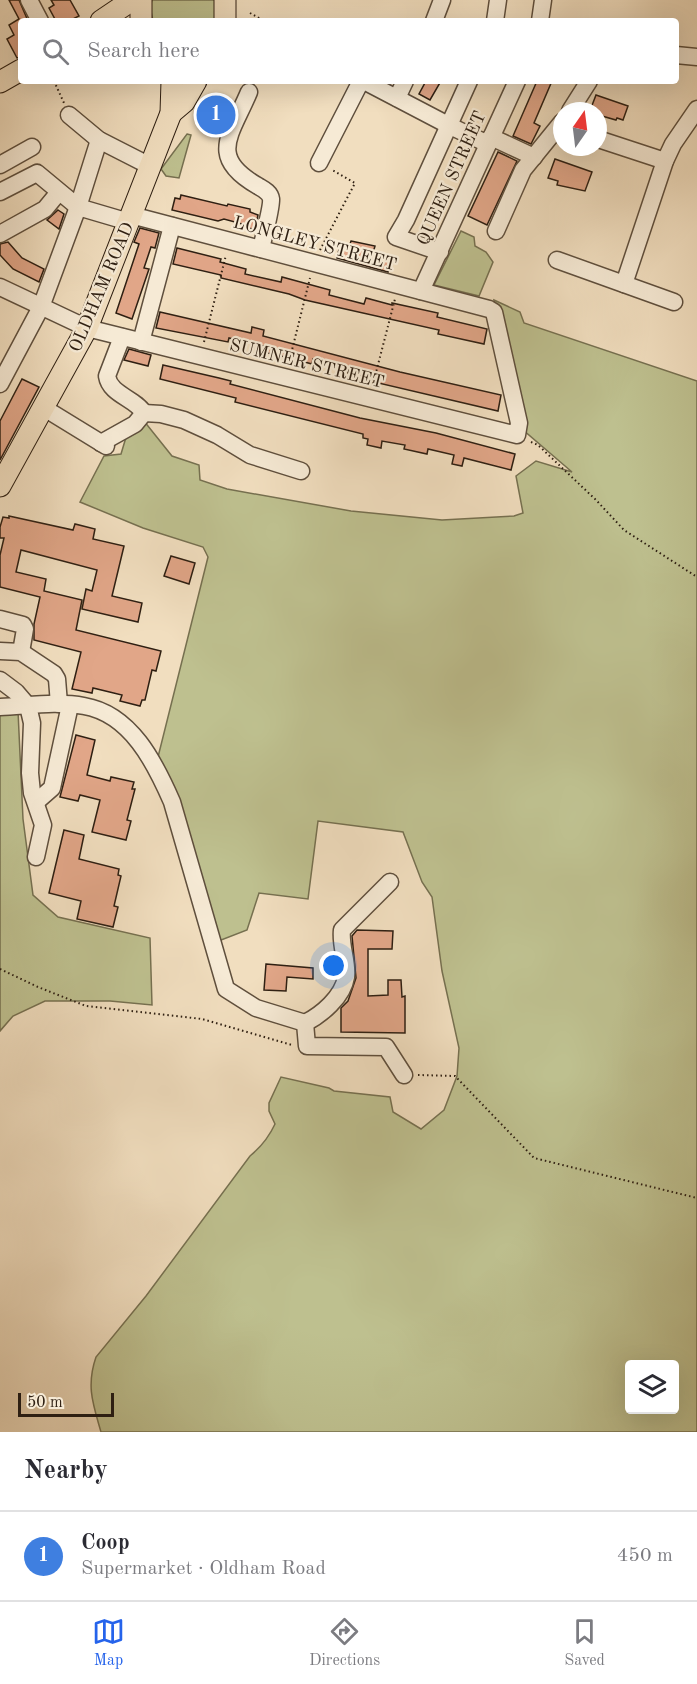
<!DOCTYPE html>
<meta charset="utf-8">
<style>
body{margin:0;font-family:"Old Standard TT",serif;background:#f2f2f3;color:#2b2b33}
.controls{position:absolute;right:18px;bottom:18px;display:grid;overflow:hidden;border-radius:6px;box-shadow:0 6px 24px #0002}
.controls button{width:54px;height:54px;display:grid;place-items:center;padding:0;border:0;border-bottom:2px solid #e1e1e2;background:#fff;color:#2b2b33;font:30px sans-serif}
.compass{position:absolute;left:553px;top:102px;width:54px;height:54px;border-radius:50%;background:#fff;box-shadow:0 6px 24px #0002;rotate:14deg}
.scale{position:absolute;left:18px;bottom:15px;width:96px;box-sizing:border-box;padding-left:6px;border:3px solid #2e1f12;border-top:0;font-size:16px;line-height:21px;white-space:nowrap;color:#2e1f12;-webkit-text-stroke:4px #f6ead5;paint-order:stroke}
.you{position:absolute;left:334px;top:966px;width:21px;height:21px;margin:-15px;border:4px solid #fff;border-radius:50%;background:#1a73e8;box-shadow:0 0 0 9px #1a73e833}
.badge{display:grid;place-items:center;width:39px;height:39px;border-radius:50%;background:#2563eb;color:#fff;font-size:20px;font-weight:700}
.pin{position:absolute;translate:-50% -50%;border:3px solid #fff;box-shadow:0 2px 6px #0006}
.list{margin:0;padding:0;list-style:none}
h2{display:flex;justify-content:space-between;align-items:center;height:78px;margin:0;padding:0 24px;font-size:26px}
h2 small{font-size:20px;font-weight:400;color:#7c7c81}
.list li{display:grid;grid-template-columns:39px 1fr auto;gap:18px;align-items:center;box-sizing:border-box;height:90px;padding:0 24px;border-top:2px solid #e1e1e2}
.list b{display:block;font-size:22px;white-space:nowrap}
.list p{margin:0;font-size:20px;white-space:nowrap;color:#7c7c81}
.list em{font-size:20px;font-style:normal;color:#7c7c81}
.icon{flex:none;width:33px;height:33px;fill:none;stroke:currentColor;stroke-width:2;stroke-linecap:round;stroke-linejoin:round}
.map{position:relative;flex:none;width:697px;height:1432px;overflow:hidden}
.search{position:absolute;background:#fff;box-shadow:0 6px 24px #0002;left:18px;right:18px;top:18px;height:66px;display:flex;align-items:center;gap:15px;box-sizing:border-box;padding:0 21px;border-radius:6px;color:#7c7c81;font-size:22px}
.sheet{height:168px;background:#fff}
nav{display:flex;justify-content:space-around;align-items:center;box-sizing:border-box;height:84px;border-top:2px solid #e1e1e2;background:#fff;font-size:16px;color:#7c7c81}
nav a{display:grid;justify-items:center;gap:3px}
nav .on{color:#2563eb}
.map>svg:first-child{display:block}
.green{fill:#bec08f;stroke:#767050;stroke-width:1.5;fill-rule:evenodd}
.building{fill:#e1a688;stroke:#2e1f12;stroke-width:1.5}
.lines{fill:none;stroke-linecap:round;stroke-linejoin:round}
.minor-casing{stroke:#5f4f3d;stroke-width:19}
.major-casing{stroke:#2e1f12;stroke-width:23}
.path{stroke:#2e1f12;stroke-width:2;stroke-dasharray:1.5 3;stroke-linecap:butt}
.minor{stroke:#f6ead5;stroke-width:16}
.major{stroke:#f1debf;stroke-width:21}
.labels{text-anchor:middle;stroke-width:4.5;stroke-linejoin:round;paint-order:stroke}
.street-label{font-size:18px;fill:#2e1f12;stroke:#f6ead5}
</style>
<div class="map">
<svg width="697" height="1432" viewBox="0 0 697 1432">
<rect width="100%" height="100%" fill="#f1debf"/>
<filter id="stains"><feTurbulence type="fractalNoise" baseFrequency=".00333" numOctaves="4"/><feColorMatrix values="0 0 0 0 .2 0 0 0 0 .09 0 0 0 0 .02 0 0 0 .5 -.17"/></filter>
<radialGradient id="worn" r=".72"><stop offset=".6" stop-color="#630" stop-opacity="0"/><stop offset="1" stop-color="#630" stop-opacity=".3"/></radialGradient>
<!-- green -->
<g class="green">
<polygon points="152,0 215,0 215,18 214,21 153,21 150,7"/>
<polygon points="187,134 191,135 179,178 166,176 161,169"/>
<polygon points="461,231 474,237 475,246 486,252 493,262 479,296 434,285"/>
<path d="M 494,300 L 520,312 L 524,323 L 697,381 L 697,1432 L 101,1432 C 93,1404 86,1386 96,1357 L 146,1296 L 250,1156 C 261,1147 269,1137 275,1124 L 269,1111 L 269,1103 L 281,1077 L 329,1088 L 334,1091 L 390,1097 L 393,1112 L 421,1129 L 444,1110 L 457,1076 L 459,1048 L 442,971 L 432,897 L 422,882 L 403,832 L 318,821 L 308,899 L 259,893 L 247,930 L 216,942 L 157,761 L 208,557 L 203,547 L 143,528 L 80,502 L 104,456 L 121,454 L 127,434 L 144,421 L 172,456 L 199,465 L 200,480 L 227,489 L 351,511 L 442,520 L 514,516 L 523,513 L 516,476 L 536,461 L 572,472 L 522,429 ZM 630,1364 L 674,1364 L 674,1410 L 630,1410 Z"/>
<polygon points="0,711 18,711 23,819 33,895 58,917 150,938 152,1005 110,1001 45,1001 13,1016 0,1031"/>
</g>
<!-- building -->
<g class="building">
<polygon points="9,0 19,0 28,21 21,21 21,57 17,58 7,39 14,35 9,25 19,19"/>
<polygon points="51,0 70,0 79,16 69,21 56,21 49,8 54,5"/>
<polygon points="426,81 441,81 430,100 419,94"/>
<polygon points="537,81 552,81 534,123 540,126 531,144 513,136"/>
<polygon points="596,95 628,106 623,120 617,118 616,120 602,116 598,114 597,110 591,108"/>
<polygon points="498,152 517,161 487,225 468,216"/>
<polygon points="555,159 592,172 585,191 557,185 558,181 548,178"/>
<polygon points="181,195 227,206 228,204 250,209 250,212 258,215 255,230 246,227 246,225 224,219 218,221 172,210 175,198 180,199"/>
<polygon points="58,210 64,214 59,229 47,220"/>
<polygon points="140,228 159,233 155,248 151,247 144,268 149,269 132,319 116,313 139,244 134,242"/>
<polygon points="351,241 375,246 373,253 391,258 388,272 337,258 340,245 349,247"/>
<polygon points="8,242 22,258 44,269 39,282 13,269 0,255 0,244"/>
<polygon points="177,248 221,259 220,262 246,269 245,274 281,282 282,277 330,290 329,295 364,304 366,298 392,305 392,303 438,313 437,317 487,329 484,344 438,334 439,330 305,300 289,294 221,278 221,275 173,264"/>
<polygon points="160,312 251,333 252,327 264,330 263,336 400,372 501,395 498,411 374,382 374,379 348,373 349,367 313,359 312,364 290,358 263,352 264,346 229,338 228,342 156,328"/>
<polygon points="129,349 151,355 148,366 124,360"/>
<polygon points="163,365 219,378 231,381 230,384 360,418 436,433 515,454 511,470 464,458 462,466 452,464 454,455 428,449 427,454 404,449 405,445 382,441 381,448 367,445 368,439 363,438 363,434 235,402 236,398 160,379"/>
<polygon points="22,379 39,387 0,460 0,421"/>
<polygon points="9,516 73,530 75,524 95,529 93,539 124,546 112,596 142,603 138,622 82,609 86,589 92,591 97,570 21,550 16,572 46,579 44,591 82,600 76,630 161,651 156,671 152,670 145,700 142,700 140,706 120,701 122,695 93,688 92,693 72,689 81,652 34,640 34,624 40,597 0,587 0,555 4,538 0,538 0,527 3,517 9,518"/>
<polygon points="171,556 195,563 189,584 164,576"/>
<polygon points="76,735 95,740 87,775 110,781 111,777 134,782 132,789 135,789 127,820 131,821 126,840 92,832 100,800 80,795 78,801 60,797"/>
<polygon points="64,830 84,835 79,859 119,869 118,875 121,876 114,906 118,907 113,927 77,919 81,901 49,893"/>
<polygon points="357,930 393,931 392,949 368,949 368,996 388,995 388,980 401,980 402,997 405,996 405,1033 341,1032 341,1008 348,1001 356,978 352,936"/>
<polygon points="266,964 313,968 313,979 287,977 286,991 264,990"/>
</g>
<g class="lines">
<!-- minor casing -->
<g class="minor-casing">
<g id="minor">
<polyline points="29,0 40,21"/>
<polyline points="434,21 442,0"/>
<polyline points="495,21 498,0"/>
<polyline points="540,21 543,0"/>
<polyline points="676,55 697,57"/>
<polyline points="364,81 450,126 488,144"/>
<path d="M 249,92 C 231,135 207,157 258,186 C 263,189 270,192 271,199 C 272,207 263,239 261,249"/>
<polyline points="397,98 405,81"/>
<polyline points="570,111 589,81"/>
<polyline points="69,115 99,140 150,166"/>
<polyline points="491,137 534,157"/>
<polyline points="598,139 665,161"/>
<polyline points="319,163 361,81"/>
<polyline points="0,165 32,147"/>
<polyline points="0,192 37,173 78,207 129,222"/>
<polyline points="496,231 523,170 562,122"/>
<polyline points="0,234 45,209 59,192"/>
<polyline points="440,252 396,237 406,220 469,81"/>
<polyline points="557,260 674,302"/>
<polyline points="624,284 665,161 673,144 697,109"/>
<polyline points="0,287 87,328 517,435 519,423 494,312 489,309 131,215"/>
<polyline points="421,291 517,81"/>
<path d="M 122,337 L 107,376 C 110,395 135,398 144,413"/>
<polyline points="141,342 172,226"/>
<polyline points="0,384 41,307 78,207 99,140"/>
<polyline points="44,408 106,446"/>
<polyline points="144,413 161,414 184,420 217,435 250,455 301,471"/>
<polyline points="101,443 135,424 144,413"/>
<polyline points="0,619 23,625 25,629 21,652"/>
<polyline points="0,651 21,652 54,674 57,679 59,704"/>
<polyline points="0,680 16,692 28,706 32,723 30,773 32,793 43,825 36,857"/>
<path d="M 0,707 C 27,706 57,701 84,706 C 131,714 155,763 172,802 L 226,989 L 256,1008 L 305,1023 L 307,1046 L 386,1047 L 404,1075"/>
<polyline points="36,802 52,788 70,705"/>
<path d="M 305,1023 C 321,1015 343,997 346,977 C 348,962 340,946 342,930 L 390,882"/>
</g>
</g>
<!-- major casing -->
<g class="major-casing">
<g id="major">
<polyline points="225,0 225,21"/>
<polyline points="101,21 132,0"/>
<polyline points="141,21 141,0"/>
<polyline points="0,82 21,70"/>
<polyline points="171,113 184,102 196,81"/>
<polyline points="0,486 87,328 171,113 172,81"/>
</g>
</g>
<!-- path -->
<g class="path">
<polyline points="250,13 264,21"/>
<polyline points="54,81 64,103"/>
<polyline points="320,250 355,183 332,170"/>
<polyline points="204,342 226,255"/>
<polyline points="289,362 310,278"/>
<polyline points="373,384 395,299"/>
<polyline points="531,442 538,445 596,500 624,530 697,577"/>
<polyline points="0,969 38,987 86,1006 202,1019 292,1045"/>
<polyline points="418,1075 455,1076 534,1158 697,1198"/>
</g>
<!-- minor -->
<use href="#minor" class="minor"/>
<!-- major -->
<use href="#major" class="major"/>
</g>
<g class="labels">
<!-- street labels -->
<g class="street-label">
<text transform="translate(451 178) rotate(-66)" y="6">QUEEN STREET</text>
<text transform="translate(315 243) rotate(15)" y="6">LONGLEY STREET</text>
<text transform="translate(101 287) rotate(-67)" y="6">OLDHAM ROAD</text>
<text transform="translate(307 363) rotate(14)" y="6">SUMNER STREET</text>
</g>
</g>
<rect width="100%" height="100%" filter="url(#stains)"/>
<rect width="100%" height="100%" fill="url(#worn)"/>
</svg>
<div class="controls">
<button><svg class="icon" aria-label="layers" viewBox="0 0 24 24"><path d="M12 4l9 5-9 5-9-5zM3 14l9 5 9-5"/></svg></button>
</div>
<svg class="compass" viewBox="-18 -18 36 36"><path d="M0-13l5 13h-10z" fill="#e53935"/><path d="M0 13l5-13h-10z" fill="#7c7c81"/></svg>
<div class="scale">50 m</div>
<div class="you"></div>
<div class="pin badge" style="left:216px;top:115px;background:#3f7fe0">1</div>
<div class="search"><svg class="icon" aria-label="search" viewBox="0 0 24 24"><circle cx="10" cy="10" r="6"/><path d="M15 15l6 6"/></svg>Search here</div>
</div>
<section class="sheet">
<h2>Nearby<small></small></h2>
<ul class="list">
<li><span class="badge" style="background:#3f7fe0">1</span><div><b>Coop</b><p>Supermarket · Oldham Road</p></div><em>450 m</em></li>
</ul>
</section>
<nav>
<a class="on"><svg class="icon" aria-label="map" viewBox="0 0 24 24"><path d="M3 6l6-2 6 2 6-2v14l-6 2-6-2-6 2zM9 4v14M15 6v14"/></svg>Map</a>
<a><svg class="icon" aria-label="directions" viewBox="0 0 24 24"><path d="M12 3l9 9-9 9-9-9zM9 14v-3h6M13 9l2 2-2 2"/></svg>Directions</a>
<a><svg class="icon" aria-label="saved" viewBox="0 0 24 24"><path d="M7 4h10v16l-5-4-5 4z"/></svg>Saved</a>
</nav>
